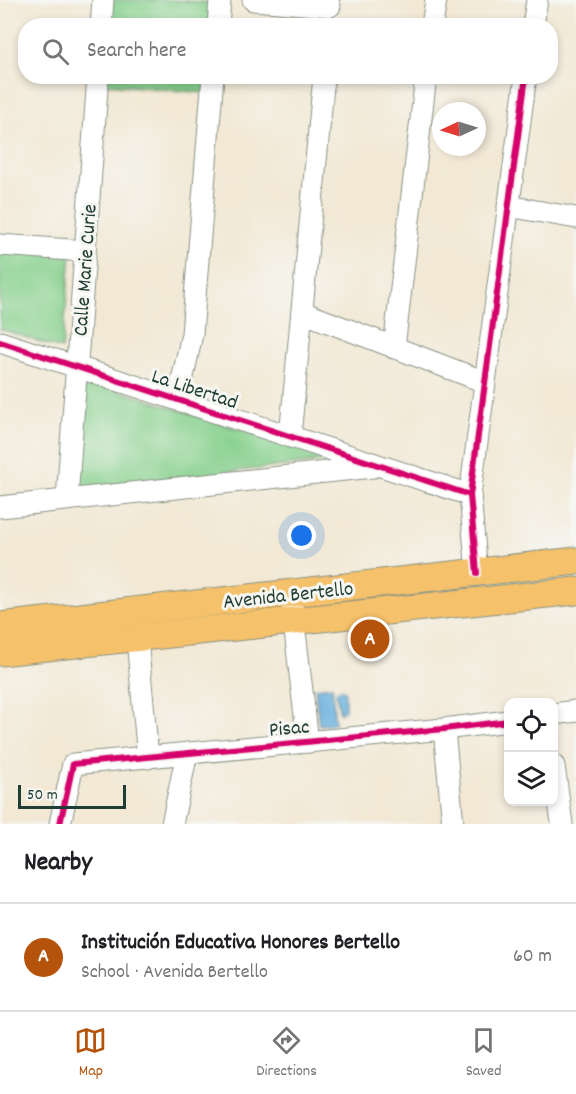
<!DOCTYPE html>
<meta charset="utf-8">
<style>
body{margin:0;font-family:Dekko,sans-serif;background:#f2f2f2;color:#202124}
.controls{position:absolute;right:18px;bottom:18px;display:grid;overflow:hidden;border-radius:12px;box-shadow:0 3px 9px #0003}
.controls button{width:54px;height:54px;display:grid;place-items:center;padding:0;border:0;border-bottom:2px solid #e0e0e0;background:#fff;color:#202124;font:30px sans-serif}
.compass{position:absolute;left:432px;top:102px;width:54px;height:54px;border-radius:50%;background:#fff;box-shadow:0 3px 9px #0003;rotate:266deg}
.scale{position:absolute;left:18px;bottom:15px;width:108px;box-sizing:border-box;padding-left:6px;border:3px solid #1f3d34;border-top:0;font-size:16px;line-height:21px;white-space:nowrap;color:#1f3d34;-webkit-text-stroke:4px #f6f6f2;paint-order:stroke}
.you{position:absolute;left:302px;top:536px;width:21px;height:21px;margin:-15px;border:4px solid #fff;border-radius:50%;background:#1a73e8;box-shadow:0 0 0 9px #1a73e833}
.badge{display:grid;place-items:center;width:39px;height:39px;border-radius:50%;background:#b45309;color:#fff;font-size:20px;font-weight:700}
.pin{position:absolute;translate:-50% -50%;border:3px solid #fff;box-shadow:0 2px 6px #0006}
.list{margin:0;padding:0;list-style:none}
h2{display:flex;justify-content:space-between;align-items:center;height:78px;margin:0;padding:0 24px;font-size:26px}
h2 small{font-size:20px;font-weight:400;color:#757577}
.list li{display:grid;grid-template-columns:39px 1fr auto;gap:18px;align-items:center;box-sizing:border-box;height:108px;padding:0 24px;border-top:2px solid #e0e0e0}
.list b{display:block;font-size:22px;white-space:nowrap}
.list p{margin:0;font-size:20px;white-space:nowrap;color:#757577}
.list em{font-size:20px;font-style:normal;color:#757577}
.icon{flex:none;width:33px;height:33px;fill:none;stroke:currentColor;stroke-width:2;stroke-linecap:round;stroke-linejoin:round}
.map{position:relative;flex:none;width:576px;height:824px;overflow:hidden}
.search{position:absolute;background:#fff;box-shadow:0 3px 9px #0003;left:18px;right:18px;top:18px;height:66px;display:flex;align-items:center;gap:15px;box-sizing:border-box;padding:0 21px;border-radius:24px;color:#757577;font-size:22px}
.sheet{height:186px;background:#fff}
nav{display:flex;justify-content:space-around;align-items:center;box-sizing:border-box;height:84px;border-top:2px solid #e0e0e0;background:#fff;font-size:16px;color:#757577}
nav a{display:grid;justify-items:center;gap:3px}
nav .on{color:#b45309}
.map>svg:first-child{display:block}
.green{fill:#86d08c;stroke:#528660;stroke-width:1.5}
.water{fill:#66b0de;stroke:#427689;stroke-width:1.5}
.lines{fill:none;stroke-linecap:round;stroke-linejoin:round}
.minor-casing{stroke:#889284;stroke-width:23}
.major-casing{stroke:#889284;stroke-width:29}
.minor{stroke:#fff;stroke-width:21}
.major{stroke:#f5c16b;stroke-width:27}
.cycleway-casing{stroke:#f6f6f2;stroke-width:10}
.cycleway{stroke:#d6006c;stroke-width:6}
.labels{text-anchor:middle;stroke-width:6;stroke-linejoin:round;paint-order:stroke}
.street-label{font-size:21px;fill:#1f3d34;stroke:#f6f6f2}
</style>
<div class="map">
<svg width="576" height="824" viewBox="0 0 576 824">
<rect width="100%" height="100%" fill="#f6f6f2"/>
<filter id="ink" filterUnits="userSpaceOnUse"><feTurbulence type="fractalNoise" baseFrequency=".0167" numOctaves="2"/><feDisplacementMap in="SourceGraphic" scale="12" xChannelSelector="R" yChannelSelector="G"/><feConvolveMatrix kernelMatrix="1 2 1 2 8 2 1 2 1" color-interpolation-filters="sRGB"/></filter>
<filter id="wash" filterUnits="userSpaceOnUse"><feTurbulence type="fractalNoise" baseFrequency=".008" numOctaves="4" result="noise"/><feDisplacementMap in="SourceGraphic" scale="24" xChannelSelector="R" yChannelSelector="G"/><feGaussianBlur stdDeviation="1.35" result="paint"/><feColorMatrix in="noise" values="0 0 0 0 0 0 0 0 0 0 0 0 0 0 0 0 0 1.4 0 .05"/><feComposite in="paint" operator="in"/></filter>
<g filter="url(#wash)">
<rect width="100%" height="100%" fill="#f2e8d4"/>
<!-- green -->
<g class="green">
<polygon points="106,0 172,0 214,3 212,25 104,26"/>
<polygon points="101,77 207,77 206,93 100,83"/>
<polygon points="0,247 71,254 62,349 0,329"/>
<polygon points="82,379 336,460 79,489"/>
</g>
<!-- water -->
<g class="water">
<polygon points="332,686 335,724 319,725 315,688"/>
<polygon points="340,689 345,691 345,710 340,714 336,692"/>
</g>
</g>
<g filter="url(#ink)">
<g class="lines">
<!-- minor casing -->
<g class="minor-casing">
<g id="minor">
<polyline points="253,0 330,6"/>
<polyline points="101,26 103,0"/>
<polyline points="218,26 220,0"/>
<polyline points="432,26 436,0"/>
<polyline points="533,26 537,0"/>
<polyline points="508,206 576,218"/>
<polyline points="0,245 85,251"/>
<polyline points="302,312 485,382"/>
<polyline points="0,342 470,495"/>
<polyline points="394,348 426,76"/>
<polyline points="178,400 192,334 213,76"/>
<polyline points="290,437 324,76"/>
<polyline points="67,499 98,76"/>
<polyline points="0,507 373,467"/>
<polyline points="477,573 470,495 526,76"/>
<polyline points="292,606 308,742"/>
<polyline points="137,639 148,758"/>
<polyline points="554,714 576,711"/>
<polyline points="444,729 453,824"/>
<polyline points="554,766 562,824"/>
<polyline points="60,824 73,764 444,729 508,721"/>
<polyline points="172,824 187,753"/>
</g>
</g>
<!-- major casing -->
<g class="major-casing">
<g id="major">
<polyline points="0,626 576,561"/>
<polyline points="0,652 576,591"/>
</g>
</g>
<!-- minor -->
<use href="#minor" class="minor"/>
<!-- major -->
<use href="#major" class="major"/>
<!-- cycleway casing -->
<g class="cycleway-casing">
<g id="cycleway">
<polyline points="0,342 470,495"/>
<polyline points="477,573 470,495 526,76"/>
<polyline points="60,824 73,764 444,729 508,721"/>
</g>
</g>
<!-- cycleway -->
<use href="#cycleway" class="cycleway"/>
</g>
</g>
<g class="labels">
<!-- street labels -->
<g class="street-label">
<text transform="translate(84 270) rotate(-86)" y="7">Calle Marie Curie</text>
<text transform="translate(195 388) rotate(18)" y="7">La Libertad</text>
<text transform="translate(288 594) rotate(-6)" y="7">Avenida Bertello</text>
<text transform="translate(289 727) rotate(-5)" y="7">Pisac</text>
</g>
</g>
</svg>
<div class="controls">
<button><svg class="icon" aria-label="locate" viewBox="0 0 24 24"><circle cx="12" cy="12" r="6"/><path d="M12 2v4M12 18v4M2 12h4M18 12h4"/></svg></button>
<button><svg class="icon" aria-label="layers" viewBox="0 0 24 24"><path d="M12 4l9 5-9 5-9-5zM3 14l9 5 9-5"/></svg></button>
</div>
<svg class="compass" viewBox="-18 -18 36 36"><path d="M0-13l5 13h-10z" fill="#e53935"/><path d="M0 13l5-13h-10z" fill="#757577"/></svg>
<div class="scale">50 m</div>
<div class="you"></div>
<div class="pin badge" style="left:370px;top:639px">A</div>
<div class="search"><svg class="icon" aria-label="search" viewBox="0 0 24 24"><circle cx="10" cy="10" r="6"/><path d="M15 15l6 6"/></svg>Search here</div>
</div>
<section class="sheet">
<h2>Nearby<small></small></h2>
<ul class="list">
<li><span class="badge">A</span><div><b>Institución Educativa Honores Bertello</b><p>School · Avenida Bertello</p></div><em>60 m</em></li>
</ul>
</section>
<nav>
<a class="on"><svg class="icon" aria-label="map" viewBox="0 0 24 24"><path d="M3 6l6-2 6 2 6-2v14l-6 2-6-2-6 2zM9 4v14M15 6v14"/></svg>Map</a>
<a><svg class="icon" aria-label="directions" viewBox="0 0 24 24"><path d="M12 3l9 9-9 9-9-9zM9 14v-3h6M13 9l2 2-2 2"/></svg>Directions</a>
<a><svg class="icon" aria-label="saved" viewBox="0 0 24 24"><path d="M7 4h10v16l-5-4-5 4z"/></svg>Saved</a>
</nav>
